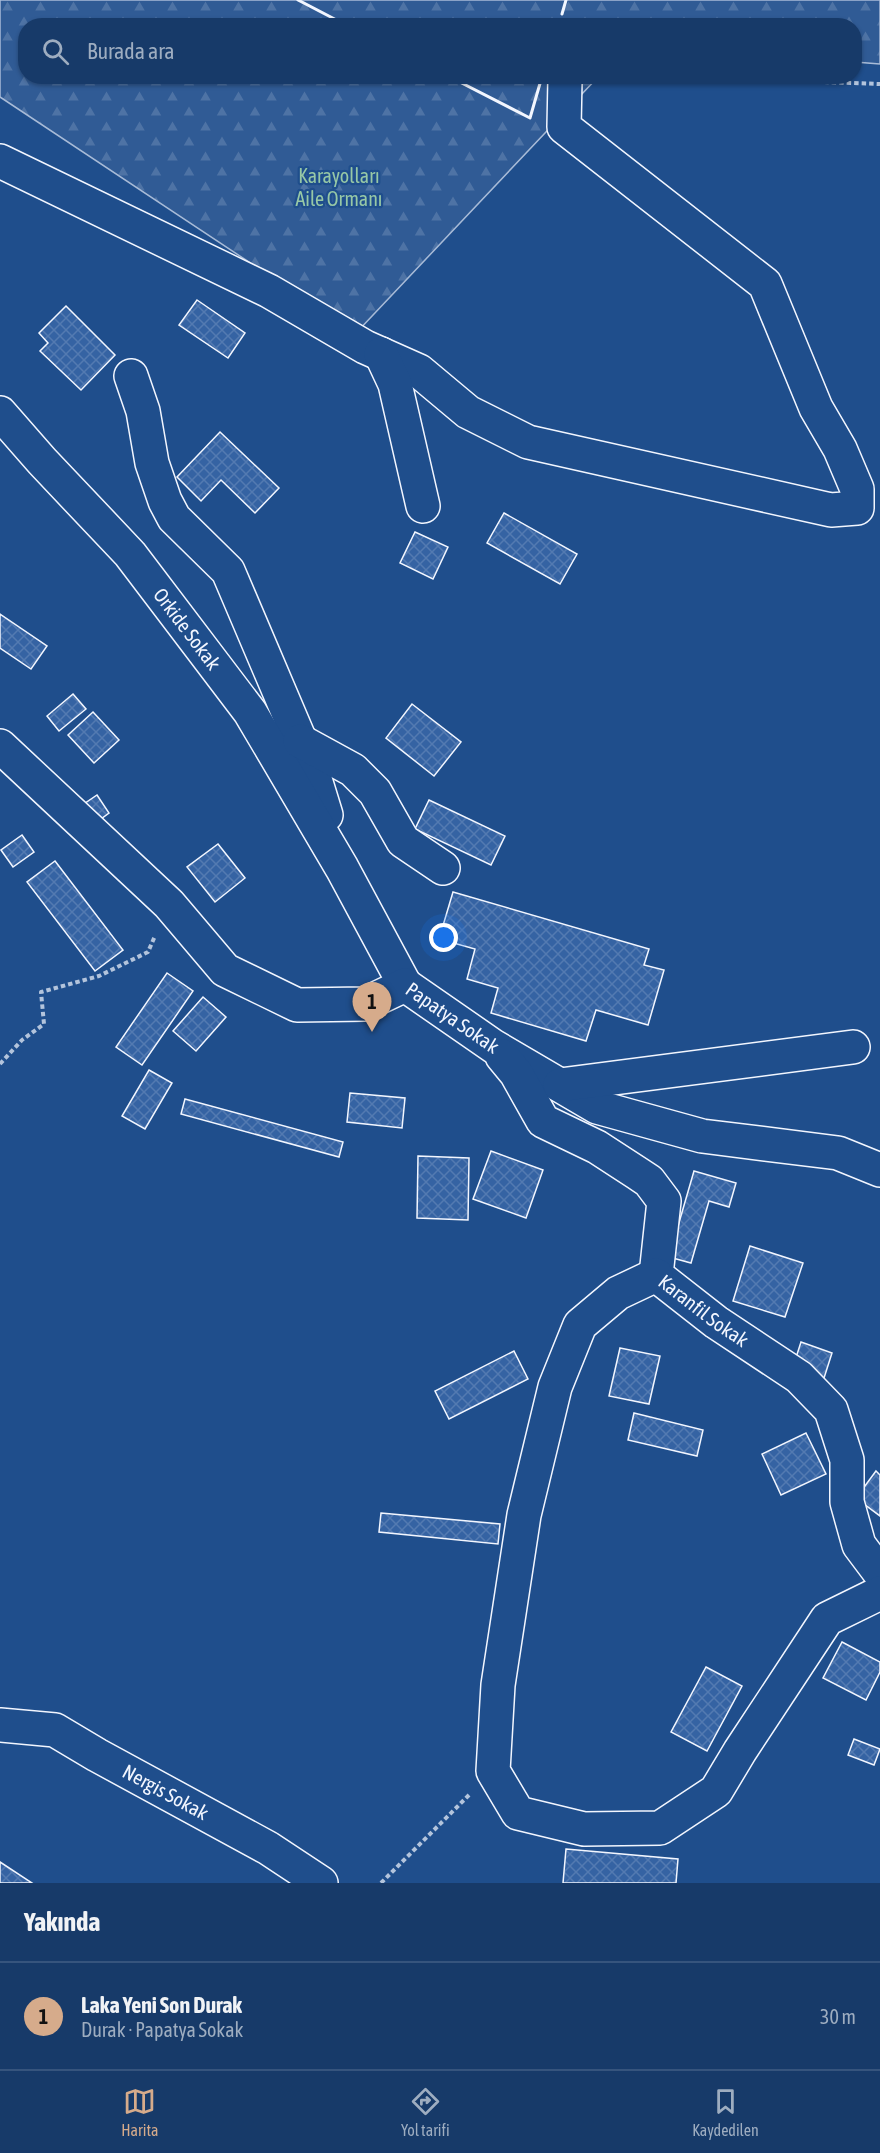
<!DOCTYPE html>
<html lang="tr">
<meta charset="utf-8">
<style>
body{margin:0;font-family:"Asap Condensed",sans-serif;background:#20416f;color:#f1f3f6}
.you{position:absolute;left:444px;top:938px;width:21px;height:21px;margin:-15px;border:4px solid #fff;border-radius:50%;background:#1a73e8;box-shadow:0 0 0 9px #1a73e833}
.badge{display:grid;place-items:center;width:39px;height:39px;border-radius:50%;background:#d6ab8b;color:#111;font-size:20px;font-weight:700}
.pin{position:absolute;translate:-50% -50px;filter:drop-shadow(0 2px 3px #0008)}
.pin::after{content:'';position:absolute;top:32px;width:21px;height:18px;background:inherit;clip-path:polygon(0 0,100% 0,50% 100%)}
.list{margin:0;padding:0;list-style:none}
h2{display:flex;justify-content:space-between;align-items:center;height:78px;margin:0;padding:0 24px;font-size:26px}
h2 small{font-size:20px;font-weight:400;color:#9eadc0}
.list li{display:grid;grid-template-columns:39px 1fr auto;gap:18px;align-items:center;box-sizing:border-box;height:108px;padding:0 24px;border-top:2px solid #36547d}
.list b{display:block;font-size:22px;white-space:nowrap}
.list p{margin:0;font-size:20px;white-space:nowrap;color:#9eadc0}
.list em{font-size:20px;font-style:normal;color:#9eadc0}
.icon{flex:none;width:33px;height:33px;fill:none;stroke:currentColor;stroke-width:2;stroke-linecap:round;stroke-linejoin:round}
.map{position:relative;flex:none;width:880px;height:1883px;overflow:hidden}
.search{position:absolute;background:#173a69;box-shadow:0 2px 4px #0004;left:18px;right:18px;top:18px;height:66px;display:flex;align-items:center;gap:15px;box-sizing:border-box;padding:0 21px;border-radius:24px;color:#9eadc0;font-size:22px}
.sheet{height:186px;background:#173a69}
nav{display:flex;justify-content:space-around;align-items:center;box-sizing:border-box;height:84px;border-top:2px solid #36547d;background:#173a69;font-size:16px;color:#9eadc0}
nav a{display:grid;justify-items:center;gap:3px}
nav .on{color:#d6ab8b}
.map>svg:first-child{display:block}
.forest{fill:url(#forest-firs);stroke:#a8bbd7;stroke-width:1.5}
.building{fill:url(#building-cross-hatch);stroke:#f2f6ff;stroke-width:1.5}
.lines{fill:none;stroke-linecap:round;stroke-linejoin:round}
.minor-casing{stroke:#f2f6ff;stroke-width:36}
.path{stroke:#b3c4dc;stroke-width:4;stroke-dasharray:4.5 3;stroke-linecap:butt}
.minor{stroke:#1f4e8c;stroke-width:33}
.wall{stroke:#f2f6ff;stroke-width:3}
.labels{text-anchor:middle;stroke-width:4.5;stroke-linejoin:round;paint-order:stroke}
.park-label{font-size:20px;fill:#97c8a6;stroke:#1f4e8c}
.street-label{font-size:20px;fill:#f2f6ff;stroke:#1f4e8c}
</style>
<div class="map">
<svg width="880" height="1883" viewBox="0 0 880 1883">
<defs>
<pattern id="forest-firs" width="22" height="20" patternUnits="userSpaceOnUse" patternTransform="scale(1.5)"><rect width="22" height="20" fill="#305b95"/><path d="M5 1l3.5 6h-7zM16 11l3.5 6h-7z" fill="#4e73a5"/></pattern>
<pattern id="building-cross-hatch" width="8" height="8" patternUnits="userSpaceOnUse" patternTransform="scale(1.5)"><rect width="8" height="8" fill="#3563a3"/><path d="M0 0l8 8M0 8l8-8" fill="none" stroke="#537ab1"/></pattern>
</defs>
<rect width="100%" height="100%" fill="#1f4e8c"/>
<!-- forest -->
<polygon class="forest" points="0,0 880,0 880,64 855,62 854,26 26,26 26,76 598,77 356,333 0,97"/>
<!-- building -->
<g class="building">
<polygon points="197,300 245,333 228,358 179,325"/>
<polygon points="66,306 115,355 81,390 40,351 48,343 39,333"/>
<polygon points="220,432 279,488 255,513 221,480 201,501 177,477"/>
<polygon points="504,513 577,554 560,584 487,543"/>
<polygon points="415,532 448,547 433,579 400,563"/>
<polygon points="0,614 47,646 31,669 0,648"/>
<polygon points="73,694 86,709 59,731 47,716"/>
<polygon points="412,704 461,742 434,776 386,738"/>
<polygon points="93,712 119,740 94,763 68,735"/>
<polygon points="97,795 109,813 94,824 81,806"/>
<polygon points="429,800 505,836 491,865 415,829"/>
<polygon points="22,835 34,852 13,867 1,850"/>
<polygon points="218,844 245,878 215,902 187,867"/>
<polygon points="55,861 123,950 95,971 27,882"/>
<polygon points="453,892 649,949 644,965 664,970 648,1025 596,1010 586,1041 491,1013 498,988 467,979 475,949 439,939"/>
<polygon points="167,973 193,991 142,1065 116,1047"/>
<polygon points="203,997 226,1017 196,1051 173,1031"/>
<polygon points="149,1070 172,1083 145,1129 122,1116"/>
<polygon points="350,1093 405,1098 402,1128 347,1122"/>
<polygon points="185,1099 343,1142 339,1157 181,1114"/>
<polygon points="491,1151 543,1170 526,1218 473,1199"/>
<polygon points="418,1156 469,1158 468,1220 417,1218"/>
<polygon points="694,1171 736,1183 729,1207 709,1201 691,1263 669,1257"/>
<polygon points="750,1246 803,1263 785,1317 733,1301"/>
<polygon points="801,1342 832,1353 824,1378 793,1367"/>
<polygon points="620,1348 660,1356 649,1404 609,1396"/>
<polygon points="514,1351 528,1379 449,1419 435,1391"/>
<polygon points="634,1413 703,1430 697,1456 628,1440"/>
<polygon points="806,1433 826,1474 781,1495 762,1454"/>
<polygon points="876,1471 880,1475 880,1516 856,1498"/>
<polygon points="381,1513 500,1524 498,1544 379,1532"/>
<polygon points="842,1642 880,1662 880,1672 866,1700 823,1678"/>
<polygon points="706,1667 742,1686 707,1751 671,1732"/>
<polygon points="854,1739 880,1749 874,1765 848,1755"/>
<polygon points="566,1849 678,1859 676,1883 563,1883"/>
<polygon points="0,1862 32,1883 0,1883"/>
</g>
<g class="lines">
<!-- minor casing -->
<g class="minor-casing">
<g id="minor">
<polyline points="0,161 269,291 365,347 419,371 468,412 528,442 831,510 857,508 857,489 840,449 816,408 765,284 564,127 565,79 567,76"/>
<polyline points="381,354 395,384 423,506"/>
<polyline points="131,376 143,411 152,463 165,501 174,518 228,571 311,766 326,815"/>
<path id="s1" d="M 0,413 L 42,461 L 130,554 L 250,712 L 342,868 L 405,985"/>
<polyline points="300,741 353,770 375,792 403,841 443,868"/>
<path id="s2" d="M 0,746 L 169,904 L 225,970 L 297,1005 L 365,1004 L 405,985 L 493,1046 L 597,1107 L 702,1136 L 838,1153 L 880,1170"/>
<path id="s3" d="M 502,1056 L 516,1073 L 543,1121 L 597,1147 L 637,1173 L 649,1181 L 664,1201 L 656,1275 L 716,1322 L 799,1377 L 831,1410 L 847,1460 L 847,1502 L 859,1545 L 880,1573"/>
<polyline points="560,1085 853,1047"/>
<polyline points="656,1275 618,1293 580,1325 555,1387 524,1515 498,1685 493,1771 518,1813 584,1829 660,1828 716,1791 740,1751 827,1619 880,1593"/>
<path id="s4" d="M 0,1725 L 55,1730 L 97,1755 L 268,1848 L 321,1883"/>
</g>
</g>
<!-- path -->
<g class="path">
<polyline points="757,76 796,81 880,84"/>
<polyline points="0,1064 22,1040 44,1024 41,992 99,976 148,952 155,936"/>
<polyline points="381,1883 470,1794"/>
</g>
<!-- minor -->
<use href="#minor" class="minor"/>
<!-- wall -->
<g class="wall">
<polyline points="298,0 348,26"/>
<polyline points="562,14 566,0"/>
<polyline points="448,76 530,118 541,80"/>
</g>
</g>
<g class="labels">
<!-- park labels -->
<g class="park-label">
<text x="339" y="183">Karayolları<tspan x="339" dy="23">Aile Ormanı</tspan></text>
</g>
<!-- street labels -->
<g class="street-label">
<text dy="7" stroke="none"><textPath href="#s1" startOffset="286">Orkide Sokak</textPath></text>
<text dy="7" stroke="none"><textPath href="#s2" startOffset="568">Papatya Sokak</textPath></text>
<text dy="7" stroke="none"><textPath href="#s3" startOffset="358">Karanfil Sokak</textPath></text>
<text dy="7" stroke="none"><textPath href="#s4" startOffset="182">Nergis Sokak</textPath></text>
</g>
</g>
</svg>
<div class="you"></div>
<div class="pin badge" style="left:372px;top:1032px">1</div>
<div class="search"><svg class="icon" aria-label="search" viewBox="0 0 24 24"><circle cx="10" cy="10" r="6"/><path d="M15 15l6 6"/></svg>Burada ara</div>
</div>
<section class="sheet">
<h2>Yakında<small></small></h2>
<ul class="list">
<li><span class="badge">1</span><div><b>Laka Yeni Son Durak</b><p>Durak · Papatya Sokak</p></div><em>30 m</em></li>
</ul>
</section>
<nav>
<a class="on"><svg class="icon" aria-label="map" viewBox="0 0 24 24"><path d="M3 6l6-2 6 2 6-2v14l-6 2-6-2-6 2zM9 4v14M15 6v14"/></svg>Harita</a>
<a><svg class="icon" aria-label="directions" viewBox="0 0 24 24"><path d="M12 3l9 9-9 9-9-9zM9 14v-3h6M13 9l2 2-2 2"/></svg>Yol tarifi</a>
<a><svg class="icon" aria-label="saved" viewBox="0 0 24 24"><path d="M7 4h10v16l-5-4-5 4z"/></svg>Kaydedilen</a>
</nav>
